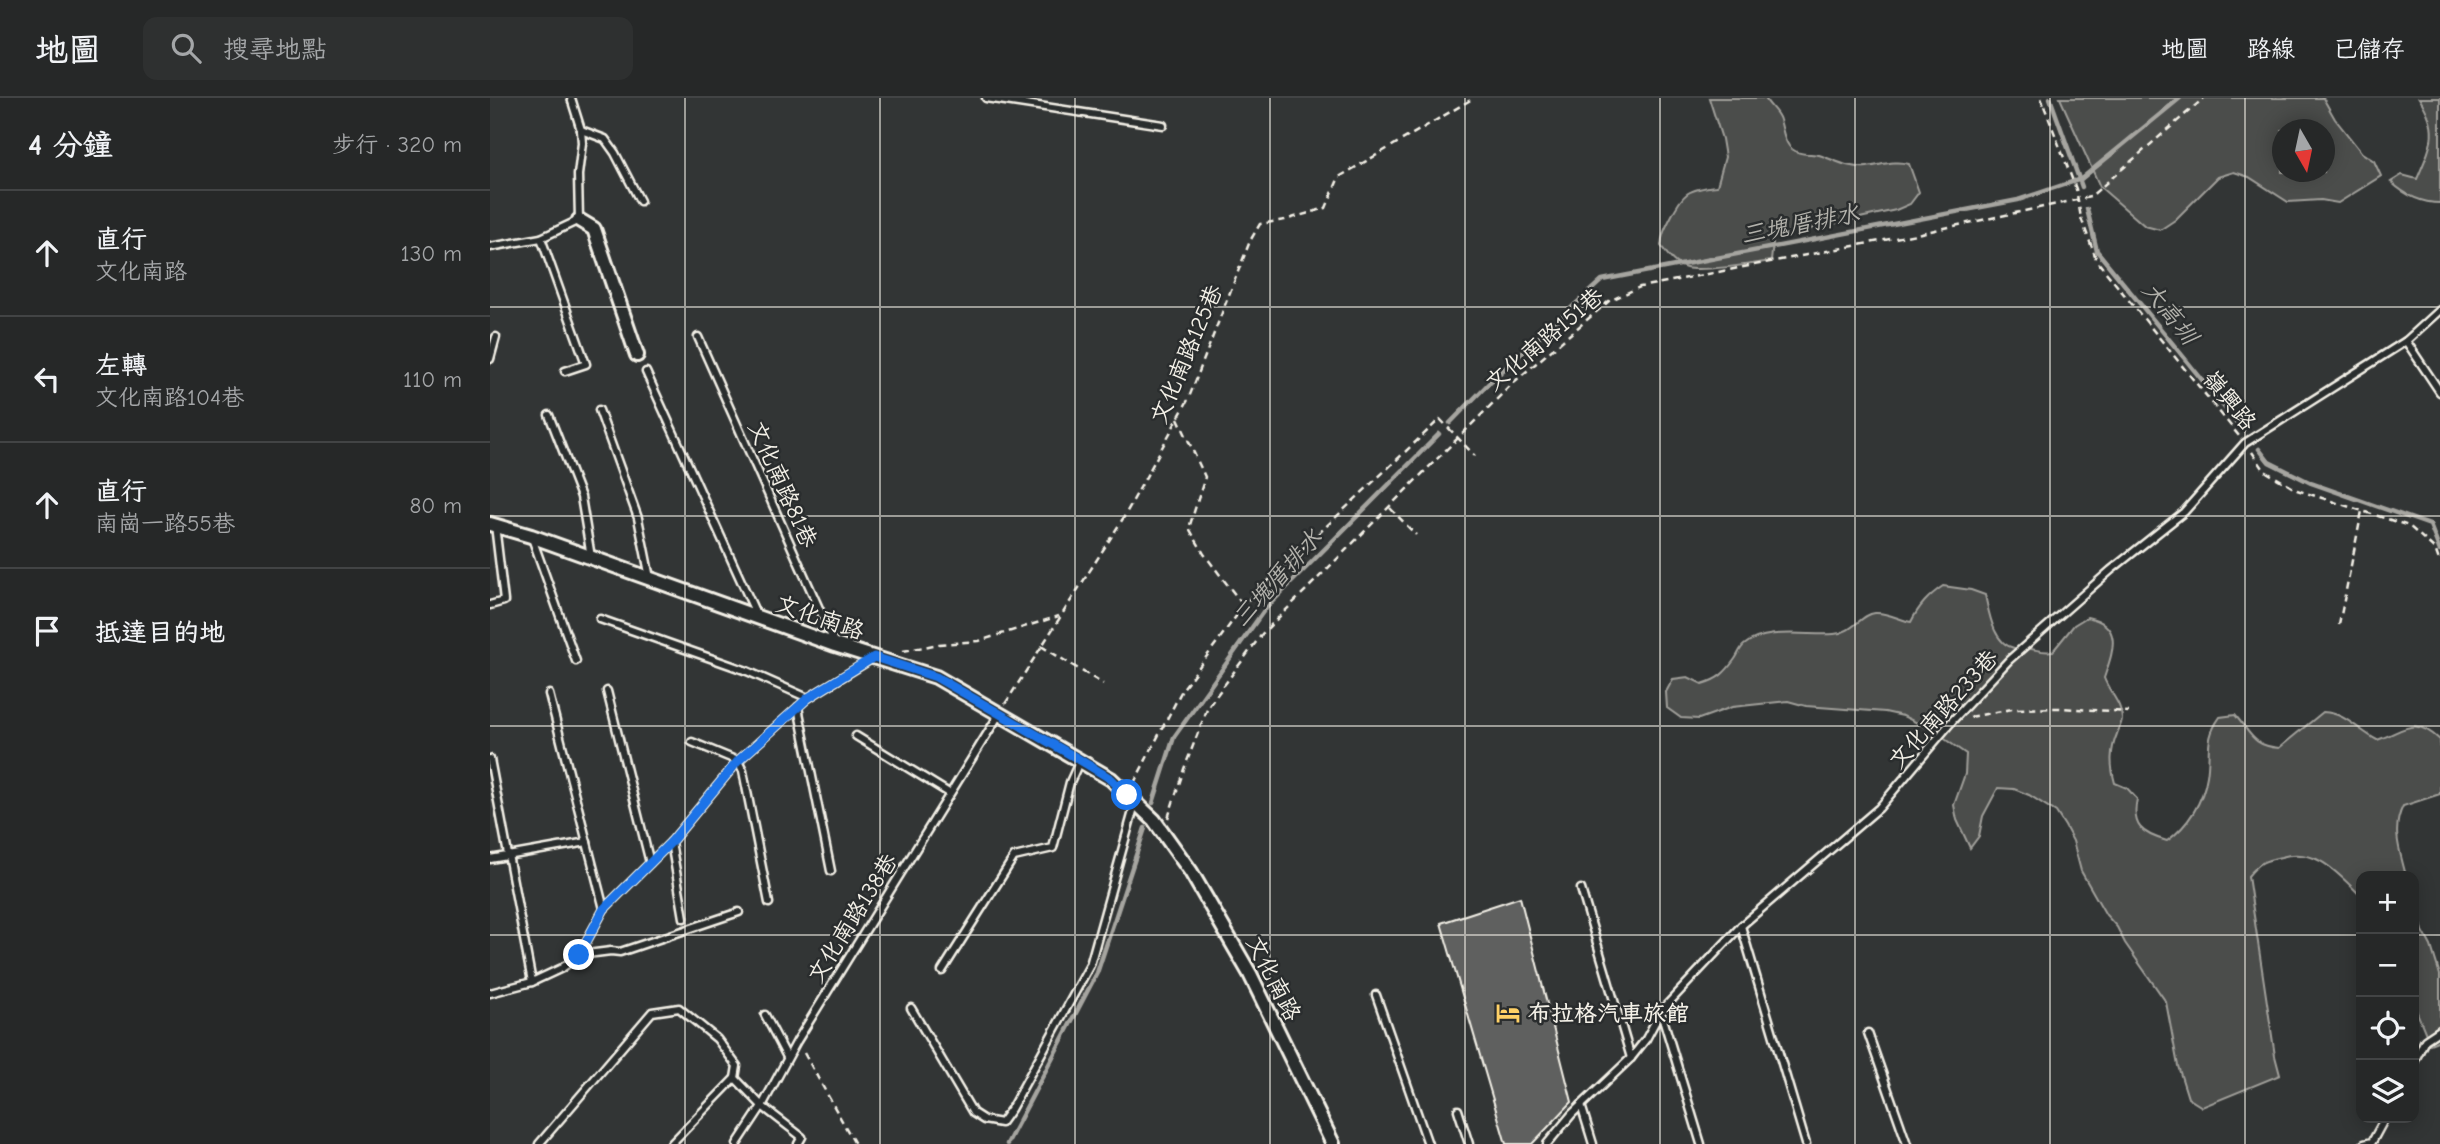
<!DOCTYPE html>
<html lang="zh-TW">
<meta charset="utf-8">
<style>
body{margin:0;font-family:"Comic Neue","LXGW WenKai TC",sans-serif;background:#2e3030;color:#f1f3f6}
.controls{position:absolute;right:21px;bottom:21px;display:grid;overflow:hidden;border-radius:14px;box-shadow:0 4px 18px #0003}
.controls button{width:63px;height:63px;display:grid;place-items:center;padding:0;border:0;border-bottom:2px solid #424445;background:#262828;color:#f1f3f6;font:35px sans-serif}
.compass{position:absolute;left:1782px;top:21px;width:63px;height:63px;border-radius:50%;background:#262828;box-shadow:0 4px 18px #0003;rotate:171deg}
.stop{position:absolute;width:21px;height:21px;margin:-16px;border:5px solid #1a73e8;border-radius:50%;background:#fff}
.stop.end{background:#1a73e8;border-color:#fff;box-shadow:0 2px 7px #0008}
.list{margin:0;padding:0;list-style:none}
h2{display:flex;justify-content:space-between;align-items:center;height:91px;margin:0;padding:0 28px;font-size:30px}
h2 small{font-size:23px;font-weight:400;color:#a4a6a8}
.list li{display:grid;grid-template-columns:46px 1fr auto;gap:21px;align-items:center;box-sizing:border-box;height:126px;padding:0 28px;border-top:2px solid #424445}
.list b{display:block;font-size:26px;white-space:nowrap}
.list p{margin:0;font-size:23px;white-space:nowrap;color:#a4a6a8}
.list em{font-size:23px;font-style:normal;color:#a4a6a8}
.icon{flex:none;width:38px;height:38px;fill:none;stroke:currentColor;stroke-width:2;stroke-linecap:round;stroke-linejoin:round}
.map{position:relative;flex:none;width:1950px;height:1046px;overflow:hidden}
header{display:flex;align-items:center;gap:42px;box-sizing:border-box;height:98px;padding:0 35px;background:#262828;border-bottom:2px solid #424445}
header strong{font-size:33px}
nav{display:flex;gap:38px;margin-inline-start:auto;font-size:24px}
.search{width:490px;height:63px;background:#2e3030;display:flex;align-items:center;gap:18px;box-sizing:border-box;padding:0 24px;border-radius:14px;color:#a4a6a8;font-size:26px}
main{display:flex}
aside{flex:1;background:#262828}
.map>svg:first-child{display:block}
.green{fill:#4b4d4c;stroke:#a09f9a;stroke-width:2;fill-rule:evenodd}
.lines{fill:none;stroke-linecap:round;stroke-linejoin:round}
.stream{stroke:#a6a5a0;stroke-width:4.5}
.building{fill:#5f605f;stroke:#f4f1e8;stroke-width:2}
.service-casing{stroke:#f4f1e8;stroke-width:11}
.minor-casing{stroke:#f4f1e8;stroke-width:18}
.path{stroke:#f4f1e8;stroke-width:2.5;stroke-dasharray:7 5;stroke-linecap:butt}
.service{stroke:#2a2d2e;stroke-width:6}
.minor{stroke:#2a2d2e;stroke-width:12}
.path-bridge{stroke:#f4f1e8;stroke-width:2.5;stroke-dasharray:7 5;stroke-linecap:butt}
.route{stroke:#1a73e8;stroke-width:9}
.grid{fill:none;stroke:#f4f1e8;stroke-width:2;stroke-opacity:0.55}
.labels{text-anchor:middle;stroke-width:5;stroke-linejoin:round;paint-order:stroke}
.street-label{font-size:23px;fill:#f4f1e8;stroke:#2a2d2e}
.poi-label{font-size:23px;font-weight:bold;fill:#f4f1e8;stroke:#2a2d2e;text-anchor:start}
.water-label{font-size:24px;font-style:italic;fill:#b3b2ac;stroke:#2a2d2e}
</style>
<header>
<strong>地圖</strong>
<div class="search"><svg class="icon" aria-label="search" viewBox="0 0 24 24"><circle cx="10" cy="10" r="6"/><path d="M15 15l6 6"/></svg>搜尋地點</div>
<nav><a>地圖</a><a>路線</a><a>已儲存</a></nav>
</header>
<main>
<aside>
<h2>4 分鐘<small>步行 · 320 m</small></h2>
<ul class="list">
<li><svg class="icon" aria-label="ahead" viewBox="0 0 24 24"><path d="M12 20V5M6 11l6-6 6 6"/></svg><div><b>直行</b><p>文化南路</p></div><em>130 m</em></li>
<li><svg class="icon" aria-label="left" viewBox="0 0 24 24"><path d="M17 20v-9H6M10 6l-5 5 5 5"/></svg><div><b>左轉</b><p>文化南路104巷</p></div><em>110 m</em></li>
<li><svg class="icon" aria-label="ahead" viewBox="0 0 24 24"><path d="M12 20V5M6 11l6-6 6 6"/></svg><div><b>直行</b><p>南崗一路55巷</p></div><em>80 m</em></li>
<li><svg class="icon" aria-label="arrive" viewBox="0 0 24 24"><path d="M6 21V4h12l-3 4 3 4H6"/></svg><div><b>抵達目的地</b></div></li>
</ul>
</aside>
<div class="map">
<svg width="1950" height="1046" viewBox="0 0 1950 1046">
<rect width="100%" height="100%" fill="#323535"/>
<filter id="ink" filterUnits="userSpaceOnUse"><feTurbulence type="fractalNoise" baseFrequency=".0143" numOctaves="2"/><feDisplacementMap in="SourceGraphic" scale="14" xChannelSelector="R" yChannelSelector="G"/><feConvolveMatrix kernelMatrix="1 2 1 2 8 2 1 2 1" color-interpolation-filters="sRGB"/></filter>
<g filter="url(#ink)">
<!-- green -->
<g class="green">
<path d="M 1219,0 L 1275,0 C 1279,8 1288,14 1290,22 C 1293,31 1293,40 1299,48 C 1307,58 1319,55 1329,57 C 1345,62 1359,71 1377,69 C 1393,67 1403,62 1419,66 L 1429,94 L 1420,106 L 1406,112 L 1315,132 L 1281,136 L 1283,145 L 1281,163 C 1264,166 1210,174 1196,170 C 1184,167 1178,157 1171,148 C 1172,136 1175,131 1180,121 C 1193,94 1198,91 1227,88 L 1235,59 L 1232,41 Z"/>
<path d="M 1570,0 L 1833,0 L 1845,21 L 1872,55 L 1884,63 L 1891,78 L 1848,105 L 1831,102 L 1798,104 L 1759,79 L 1744,74 L 1728,79 L 1685,122 L 1670,132 L 1655,128 L 1610,89 ZM 1792,32 L 1834,32 L 1834,74 L 1792,74 Z"/>
<path d="M 1929,0 L 1950,0 L 1950,105 C 1931,105 1915,97 1901,84 L 1912,77 L 1927,81 C 1942,46 1950,32 1929,0 Z"/>
<path d="M 1453,488 L 1481,492 L 1495,497 C 1499,514 1503,546 1524,550 C 1528,551 1532,549 1535,550 C 1546,551 1552,555 1563,553 L 1584,527 L 1597,519 C 1634,527 1623,553 1614,580 C 1619,594 1632,606 1632,620 C 1632,625 1629,630 1627,636 C 1620,653 1620,667 1625,685 L 1637,690 L 1647,701 C 1641,728 1652,736 1677,743 C 1698,728 1713,704 1717,678 C 1721,654 1714,641 1730,619 L 1745,617 C 1761,635 1762,648 1789,650 L 1833,614 C 1856,615 1866,631 1887,642 C 1913,634 1923,616 1950,642 L 1950,696 L 1913,708 C 1901,732 1910,753 1916,778 L 1871,778 L 1871,798 C 1847,775 1827,749 1791,759 C 1773,763 1770,764 1758,778 L 1785,958 L 1790,977 L 1712,1009 L 1698,1000 L 1688,968 L 1676,904 L 1635,845 L 1627,829 L 1616,817 L 1591,773 L 1583,743 L 1575,728 L 1566,714 L 1539,697 L 1524,691 L 1508,690 L 1493,718 L 1489,738 L 1480,750 L 1467,722 L 1464,707 L 1475,676 L 1476,656 L 1442,632 L 1413,618 L 1395,614 L 1316,608 L 1298,603 L 1242,609 L 1209,621 L 1191,620 L 1177,610 L 1176,594 L 1183,581 L 1198,579 L 1212,586 C 1229,581 1235,575 1245,561 C 1248,557 1250,550 1254,547 C 1275,529 1318,538 1344,536 C 1363,535 1371,516 1385,515 C 1398,514 1409,522 1421,524 C 1429,508 1438,498 1453,488 Z"/>
<polygon points="1924,799 1933,833 1941,848 1950,877 1950,942 1940,946 1924,907"/>
</g>
<g class="lines">
<!-- stream -->
<g class="stream">
<polyline points="1560,0 1592,89"/>
<polyline points="1597,111 1607,153 1753,332"/>
<polyline points="960,325 1001,283 1112,182 1528,102 1591,81 1690,0"/>
<polyline points="1769,351 1779,364 1821,385 1940,427 1950,453"/>
<polyline points="663,705 684,639 775,511 949,336"/>
<polyline points="517,1046 607,875 655,730"/>
</g>
</g>
<!-- building -->
<polygon class="building" points="1030,799 1082,1004 1042,1046 1016,1046 951,825"/>
<g class="lines">
<!-- service casing -->
<g class="service-casing">
<g id="service">
<polyline points="496,0 673,27"/>
<polyline points="91,32 115,41 125,55 150,103"/>
<polyline points="51,140 96,266 75,273"/>
<polyline points="0,149 51,140 89,122 88,77 92,45 91,32 81,0"/>
<polyline points="208,239 344,544"/>
<polyline points="1916,243 1950,294"/>
<polyline points="0,261 6,239"/>
<polyline points="156,274 267,518"/>
<polyline points="109,312 148,420 160,480"/>
<polyline points="59,317 91,399 101,459"/>
<polyline points="42,440 86,563"/>
<polyline points="0,507 14,503 5,427"/>
<polyline points="110,521 257,573 318,600"/>
<polyline points="117,593 160,765"/>
<polyline points="59,596 114,811"/>
<polyline points="308,609 341,773"/>
<polyline points="366,638 459,695"/>
<polyline points="202,644 248,663 253,673 279,805"/>
<polyline points="0,661 42,884"/>
<polyline points="181,744 194,820"/>
<polyline points="0,761 97,744"/>
<polyline points="1091,791 1141,960"/>
<polyline points="1251,828 1316,1046"/>
<polyline points="89,857 121,853 130,854 249,814"/>
<polyline points="452,873 524,759 563,750 580,684 590,662"/>
<polyline points="0,895 42,884 72,870 89,857 114,811 181,744 248,663 318,600 383,560"/>
<polyline points="886,897 938,1046"/>
<polyline points="421,910 483,1015 494,1022 511,1025 521,1011 600,867 645,706"/>
<polyline points="1171,914 1211,1046"/>
<polyline points="275,917 297,959"/>
<polyline points="1378,935 1417,1046"/>
<polyline points="1924,964 1935,942 1950,932"/>
<polyline points="1091,1007 1103,1046"/>
<polyline points="968,1012 979,1046"/>
<polyline points="49,1046 162,914 189,910 227,941 247,968 245,980 272,1008 312,1039 308,1046"/>
<polyline points="181,1046 245,980"/>
<polyline points="247,1046 272,1008 307,943 510,615"/>
<polyline points="1057,1046 1082,1016 1141,960 1156,941 1171,913 1251,828 1389,710 1463,622 1519,562 1621,472 1694,414 1755,345 1916,243 1950,212"/>
<polyline points="1874,1046 1882,1044 1895,1020"/>
</g>
</g>
<!-- minor casing -->
<g class="minor-casing">
<g id="minor">
<polyline points="89,122 104,131 147,257"/>
<polyline points="0,426 41,438 345,547 446,579 621,681 664,722 701,774 760,876 843,1046"/>
</g>
</g>
<!-- path -->
<g class="path">
<polyline points="1551,0 1554,8"/>
<polyline points="1591,120 1607,163 1749,338"/>
<polyline points="688,320 715,379 699,430 714,456 753,507"/>
<polyline points="1762,354 1775,373 1807,392 1919,428 1945,451 1950,465"/>
<polyline points="900,410 926,437"/>
<polyline points="1849,527 1872,413"/>
<polyline points="551,548 613,586"/>
<polyline points="413,553 449,546 489,543 569,518"/>
<polyline points="515,606 634,419 698,302 760,143 770,126 795,122 836,110 849,79 984,0"/>
<polyline points="1480,619 1522,611 1569,610 1639,614"/>
<polyline points="644,685 692,592 758,502 950,321 985,358"/>
<polyline points="678,720 694,671 718,609 772,536 1024,284 1119,203 1150,189 1431,135 1600,99 1714,0"/>
<polyline points="314,955 365,1046"/>
</g>
<!-- service -->
<use href="#service" class="service"/>
<!-- minor -->
<use href="#minor" class="minor"/>
<!-- path-bridge -->
<polyline class="path-bridge" points="1554,8 1586,91 1591,120"/>
</g>
</g>
<g class="lines" filter="url(#ink)">
<!-- route -->
<polyline class="route" points="89,857 114,811 181,744 248,663 318,600 384,559 446,579 590,662 621,681 637,697"/>
</g>
<!-- grid -->
<path class="grid" d="M 195,0 L 195,1046M 390,0 L 390,1046M 585,0 L 585,1046M 780,0 L 780,1046M 975,0 L 975,1046M 1170,0 L 1170,1046M 1365,0 L 1365,1046M 1560,0 L 1560,1046M 1755,0 L 1755,1046M 0,209 L 1950,209M 0,418 L 1950,418M 0,628 L 1950,628M 0,837 L 1871,837M 1924,837 L 1950,837"/>
<!-- icons -->
<defs>
<g id="hotel-bare" transform="scale(1.89)"><path d="M-6-4.5h1.5V1H6V5H4.5V3h-9V5H-6ZM-4 0a1.8 1.8 0 1 1 3.6 0ZM.5 0V-2.5h3Q6-2.5 6 0Z" fill="#ffd166" stroke="#2a2d2e" stroke-width="2.5" paint-order="stroke"/></g>
</defs>
<g fill-rule="evenodd">
<use href="#hotel-bare" x="1018" y="915"/>
</g>
<g class="labels">
<!-- street labels -->
<g class="street-label">
<text transform="translate(1054 241) rotate(-40)" y="8">文化南路151巷</text>
<text transform="translate(696 256) rotate(-67)" y="8">文化南路125巷</text>
<text transform="translate(1740 302) rotate(51)" y="8">嶺興路</text>
<text transform="translate(293 386) rotate(66)" y="8">文化南路81巷</text>
<text transform="translate(330 519) rotate(19)" y="8">文化南路</text>
<text transform="translate(1453 611) rotate(-48)" y="8">文化南路233巷</text>
<text transform="translate(362 820) rotate(-58)" y="8">文化南路138巷</text>
<text transform="translate(784 880) rotate(63)" y="8">文化南路</text>
</g>
<!-- poi labels -->
<g class="poi-label">
<text x="1038" y="923">布拉格汽車旅館</text>
</g>
<!-- water labels -->
<g class="water-label">
<text transform="translate(1310 126) rotate(-11)" y="8">三塊厝排水</text>
<text transform="translate(1680 215) rotate(51)" y="8">大高圳</text>
<text transform="translate(787 480) rotate(-48)" y="8">三塊厝排水</text>
</g>
</g>
</svg>
<div class="controls">
<button>+</button>
<button>−</button>
<button><svg class="icon" aria-label="locate" viewBox="0 0 24 24"><circle cx="12" cy="12" r="6"/><path d="M12 2v4M12 18v4M2 12h4M18 12h4"/></svg></button>
<button><svg class="icon" aria-label="layers" viewBox="0 0 24 24"><path d="M12 4l9 5-9 5-9-5zM3 14l9 5 9-5"/></svg></button>
</div>
<svg class="compass" viewBox="-18 -18 36 36"><path d="M0-13l5 13h-10z" fill="#e53935"/><path d="M0 13l5-13h-10z" fill="#a4a6a8"/></svg>
<div class="stop" style="left:637px;top:697px"></div>
<div class="stop end" style="left:89px;top:857px"></div>
</div>
</main>
